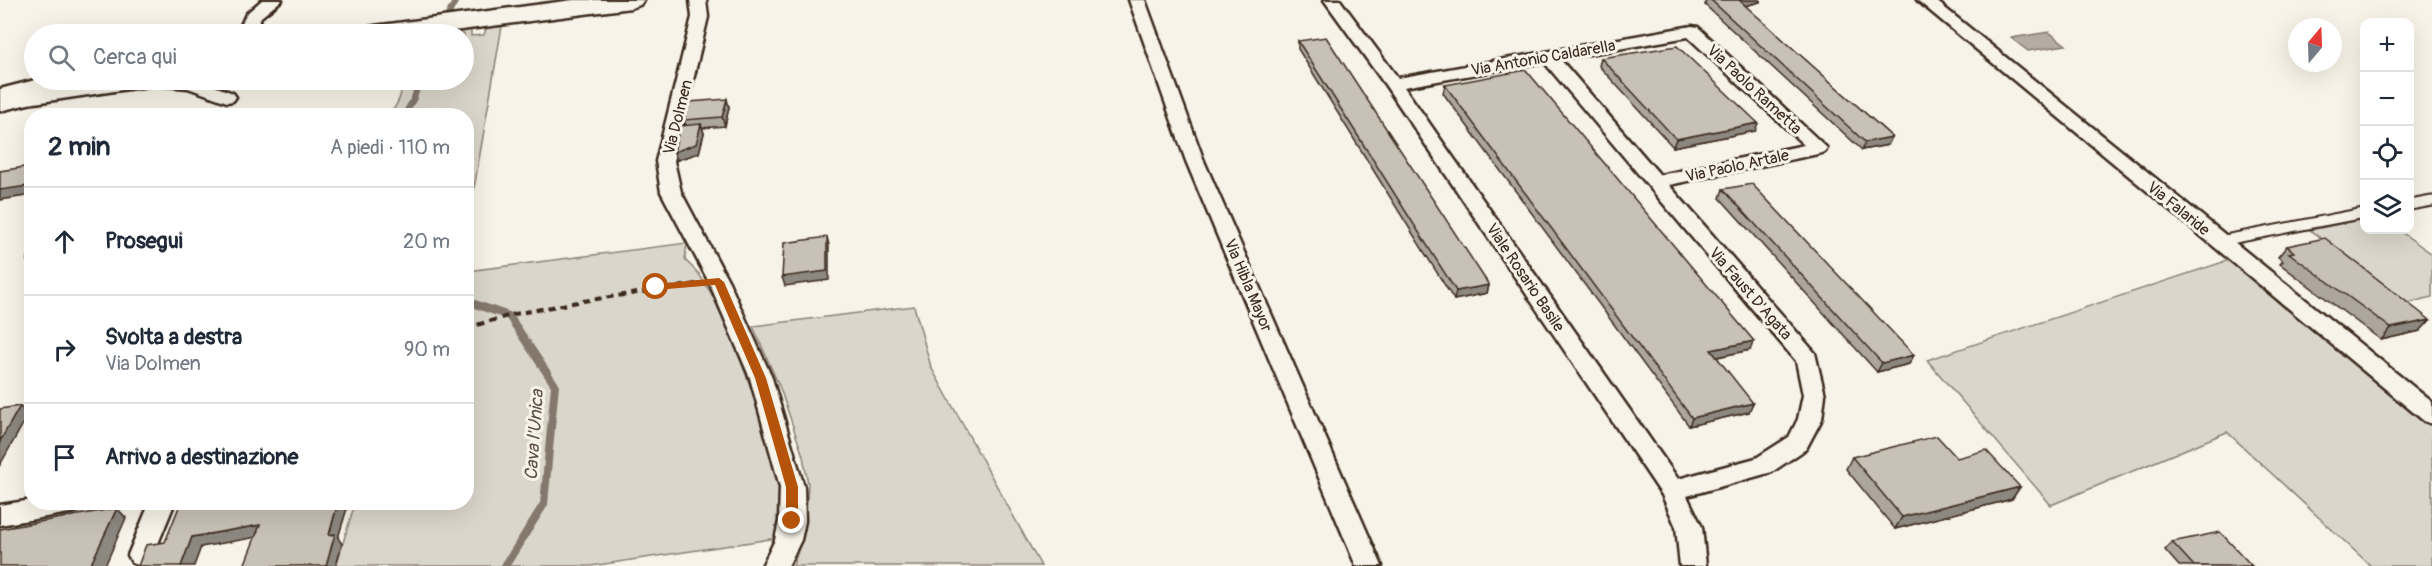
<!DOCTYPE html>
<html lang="it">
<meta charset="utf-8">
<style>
body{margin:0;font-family:Pangolin,sans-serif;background:#f6f6f7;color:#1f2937}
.controls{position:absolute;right:18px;top:18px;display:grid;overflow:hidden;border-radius:12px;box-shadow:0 6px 24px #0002}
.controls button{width:54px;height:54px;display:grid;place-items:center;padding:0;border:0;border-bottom:2px solid #e0e1e3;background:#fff;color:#1f2937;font:30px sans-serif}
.compass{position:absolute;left:2288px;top:18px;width:54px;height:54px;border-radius:50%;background:#fff;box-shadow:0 6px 24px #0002;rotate:19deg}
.stop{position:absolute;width:18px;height:18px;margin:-14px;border:4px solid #b45309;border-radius:50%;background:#fff}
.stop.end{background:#b45309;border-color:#fff;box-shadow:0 2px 6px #0008}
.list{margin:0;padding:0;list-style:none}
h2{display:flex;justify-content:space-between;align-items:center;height:78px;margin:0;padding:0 24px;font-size:26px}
h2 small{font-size:20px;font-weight:400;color:#747a83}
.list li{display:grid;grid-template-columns:39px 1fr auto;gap:18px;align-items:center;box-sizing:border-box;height:108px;padding:0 24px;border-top:2px solid #e0e1e3}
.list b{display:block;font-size:22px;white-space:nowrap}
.list p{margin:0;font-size:20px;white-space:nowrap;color:#747a83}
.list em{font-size:20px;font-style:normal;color:#747a83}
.icon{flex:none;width:33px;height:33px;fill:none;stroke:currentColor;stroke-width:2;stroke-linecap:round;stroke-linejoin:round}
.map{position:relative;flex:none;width:2432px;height:566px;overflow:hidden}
.search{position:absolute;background:#fff;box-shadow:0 6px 24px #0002;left:24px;top:24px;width:450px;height:66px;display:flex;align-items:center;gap:15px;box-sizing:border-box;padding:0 21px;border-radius:33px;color:#747a83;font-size:22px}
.panel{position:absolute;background:#fff;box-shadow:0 6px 24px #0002;left:24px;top:108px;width:450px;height:402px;border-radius:24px}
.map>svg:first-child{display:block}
.green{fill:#dbd6cb;stroke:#8b8074;stroke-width:1.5}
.water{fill:#b4aca0;stroke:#84786c;stroke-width:1.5}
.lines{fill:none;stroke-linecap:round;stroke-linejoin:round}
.stream-far1{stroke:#84786c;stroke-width:6}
.stream{stroke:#84786c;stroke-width:8}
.service-casing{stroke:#3b2a1e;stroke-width:13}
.minor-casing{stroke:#3b2a1e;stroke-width:5}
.primary-casing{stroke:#3b2a1e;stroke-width:5}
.path{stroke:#3b2a1e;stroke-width:4;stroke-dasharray:7 5;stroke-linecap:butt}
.service{stroke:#f7f3e8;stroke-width:9}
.minor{fill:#f7f3e8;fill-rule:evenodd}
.primary{fill:#f7f3e8;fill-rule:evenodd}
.wall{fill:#aca69d;stroke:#3b2a1e;stroke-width:1.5}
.shaded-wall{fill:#8c877f;stroke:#3b2a1e;stroke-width:1.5}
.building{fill:#c8c1b6;stroke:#3b2a1e;stroke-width:1.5}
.route{fill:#b45309}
.labels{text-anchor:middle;stroke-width:6;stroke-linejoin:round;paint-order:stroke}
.street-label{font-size:16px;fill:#3b2a1e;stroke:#f7f3e8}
.water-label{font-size:18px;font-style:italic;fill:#5f5145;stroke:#f7f3e8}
</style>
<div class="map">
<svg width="2432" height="566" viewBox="0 0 2432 566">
<rect width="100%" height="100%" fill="#f7f3e8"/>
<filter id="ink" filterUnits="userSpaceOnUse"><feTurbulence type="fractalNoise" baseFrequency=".0167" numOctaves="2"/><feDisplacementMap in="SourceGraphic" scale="12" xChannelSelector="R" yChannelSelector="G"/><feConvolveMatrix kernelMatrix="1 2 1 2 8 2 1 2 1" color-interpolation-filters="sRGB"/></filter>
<g filter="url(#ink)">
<!-- green -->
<g class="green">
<path d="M 502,26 L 467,229 L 466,116 L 390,115 C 397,104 405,93 399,80 L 464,80 L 464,34 L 443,34 L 471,30 L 471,36 L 484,35 L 486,28 Z"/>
<polygon points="2364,219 2364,230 2398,230 2432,254 2432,297 2404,304 2310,230"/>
<polygon points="687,243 685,260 699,274 711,293 731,335 773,447 784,484 777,538 591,566 336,566 355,503 466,502 467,271"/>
<polygon points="2232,259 2432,423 2432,566 2371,566 2227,432 2051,505 1927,360"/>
<polygon points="914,306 931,367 1041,566 793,566 805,530 808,484 803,456 780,388 753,326"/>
</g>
<!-- water -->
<polygon class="water" points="2049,32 2066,45 2028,51 2011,38"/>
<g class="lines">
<!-- stream-far1 -->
<g class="stream-far1">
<polyline points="438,34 456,0"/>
<polyline points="404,116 414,98 420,80"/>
</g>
<!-- stream -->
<polyline class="stream" points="466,301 509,316 555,385 544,504 505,566"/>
<!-- service casing -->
<g class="service-casing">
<g id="service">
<polyline points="2410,205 2432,201"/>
<polyline points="2220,241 2364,213"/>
</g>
</g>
<!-- minor casing -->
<g class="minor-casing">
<g id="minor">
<polygon points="262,0 282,0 261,17 253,34 237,34 246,14"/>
<polygon points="690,0 706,0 708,17 674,161 681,192 729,282 772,378 804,487 805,521 801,540 788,566 762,566 775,540 779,521 780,487 750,378 709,282 661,192 656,161 692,17"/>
<polygon points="1129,0 1145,0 1204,161 1382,566 1356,566 1186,161"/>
<path d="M 1324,0 L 1340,0 L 1398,78 L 1692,26 L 1698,27 L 1827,148 L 1825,152 L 1818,154 L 1669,185 L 1815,353 L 1825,395 L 1822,419 L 1806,449 L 1772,472 L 1687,496 L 1702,527 L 1706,566 L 1680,566 L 1676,527 L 1662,495 L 1386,86 ZM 1688,37 L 1804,145 L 1660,175 L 1560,59 ZM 1544,62 L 1796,361 L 1803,395 L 1798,419 L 1789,437 L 1756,458 L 1678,479 L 1404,87 Z"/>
<polygon points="1917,0 1935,0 2432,402 2432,424 2424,421"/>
<polygon points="123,80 198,80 233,93 236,97 233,101 227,102 188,88 155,85 28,104 0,111 0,101 28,94"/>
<polygon points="32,500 32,502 87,502 84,509 75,512 0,525 0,505"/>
<polygon points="150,502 175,502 150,563 141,566 132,563 128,555"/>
</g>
</g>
<!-- primary casing -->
<g class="primary-casing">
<g id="primary">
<polygon points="573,0 644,0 640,5 631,8 430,34 361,34 365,28 374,26"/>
<polygon points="35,80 96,80 92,86 33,97 0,106 0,89"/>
</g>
</g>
<!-- path -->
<polyline class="path" points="466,328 515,314 583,301 697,284"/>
<!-- service -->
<use href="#service" class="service"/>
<!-- minor -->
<use href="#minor" class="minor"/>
<!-- primary -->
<use href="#primary" class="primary"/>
</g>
<!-- wall -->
<g class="wall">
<polygon points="1706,0 1760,0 1760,2 1745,6 1892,137 1888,145 1862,150 1705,5"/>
<polygon points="1298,41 1489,285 1487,293 1454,300 1298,49"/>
<polygon points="1601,58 1755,131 1673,147 1599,66"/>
<polygon points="1445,85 1750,350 1717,357 1749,412 1689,426 1443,93"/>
<polygon points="729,107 725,126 702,128 704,133 699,153 677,160 674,152 686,126 684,120"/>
<polygon points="1723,189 1914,355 1909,364 1877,372 1720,198"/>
<polygon points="2287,246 2430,320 2420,331 2381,340 2280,264 2283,261 2278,257"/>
<polygon points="1852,457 1957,458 2020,487 2012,499 1895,529 1846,469"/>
<polygon points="2172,542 2252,566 2179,566 2165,550"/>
</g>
<!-- shaded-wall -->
<g class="shaded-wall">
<polygon points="1739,0 1760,0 1760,2 1737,8"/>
<polygon points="727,99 729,107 725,126 722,117"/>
<polygon points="1758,123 1755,131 1673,147 1676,139"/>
<polygon points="701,124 704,133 699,153 677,160 674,152"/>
<polygon points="1892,137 1888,145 1862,150 1865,142"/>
<polygon points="32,178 32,195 0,200 0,190"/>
<polygon points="827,237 829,245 829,280 785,286 782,277"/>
<polygon points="32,260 32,266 27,261"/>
<polygon points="1489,285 1487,293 1454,300 1456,291"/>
<polygon points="2430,320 2420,331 2381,340 2391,328"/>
<polygon points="1754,341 1750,350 1708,359 1711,350"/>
<polygon points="1914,355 1909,364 1877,372 1882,363"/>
<polygon points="1753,403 1749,412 1689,426 1692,418"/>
<polygon points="20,406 28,415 0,465 0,441"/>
<polygon points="2020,487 2012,499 1895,529 1902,517"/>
<polygon points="245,502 257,502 251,519 243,508"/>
<polygon points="338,502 349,502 338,538 342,544 336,566 326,566 329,535"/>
<polygon points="117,508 126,518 105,566 90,566"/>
<polygon points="260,525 268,535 201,547 194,566 181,566 192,537"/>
</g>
<!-- building -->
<g class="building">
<polygon points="1711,0 1739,0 1892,137 1865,142"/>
<polygon points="1326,37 1489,285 1456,291 1298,41"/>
<polygon points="1677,46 1758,123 1676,139 1601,58"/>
<polygon points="1526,70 1754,341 1711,350 1753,403 1692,418 1445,85"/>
<polygon points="727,99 722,117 684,120 689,102"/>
<polygon points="701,124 696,144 674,152 680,126"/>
<polygon points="32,164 32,178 28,186 0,190 0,171 31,166"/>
<polygon points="1752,184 1914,355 1882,363 1723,189"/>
<polygon points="827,237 827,271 782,277 784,243"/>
<polygon points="2325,238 2430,320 2391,328 2289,253 2294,252 2287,246"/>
<polygon points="32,245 32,260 27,261"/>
<polygon points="20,406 0,441 0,409"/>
<polygon points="1937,436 1957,458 1986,450 2020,487 1902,517 1852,457"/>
<polygon points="181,502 245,502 243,508 278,502 338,502 329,535 335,534 326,566 244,566 260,525 192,537 181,566 138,566 146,545 165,542"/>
<polygon points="117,508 90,566 0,566 0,529"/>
<polygon points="2220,532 2252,566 2194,566 2172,542"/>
</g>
</g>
<!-- route -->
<polygon class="route" points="719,278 724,282 766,378 798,487 798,521 792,526 786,521 786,487 755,378 715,285 656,290 651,287 656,284"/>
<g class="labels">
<!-- street labels -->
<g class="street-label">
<text transform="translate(1543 57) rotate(-10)" y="6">Via Antonio Caldarella</text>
<text transform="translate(1755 89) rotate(43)" y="6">Via Paolo Rametta</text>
<text transform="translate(677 117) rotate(-76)" y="6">Via Dolmen</text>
<text transform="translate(1737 165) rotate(-12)" y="6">Via Paolo Artale</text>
<text transform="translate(2179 208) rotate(39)" y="6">Via Falaride</text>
<text transform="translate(1526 277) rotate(56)" y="6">Viale Rosario Basile</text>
<text transform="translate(1249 285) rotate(67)" y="6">Via Hibla Mayor</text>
<text transform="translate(1751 293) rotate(49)" y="6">Via Faust D'Agata</text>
</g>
<!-- water labels -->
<g class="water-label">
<text transform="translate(534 435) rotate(-86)" y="6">Cava l'Unica</text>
</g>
</g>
</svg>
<div class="controls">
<button>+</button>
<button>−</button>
<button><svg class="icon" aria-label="locate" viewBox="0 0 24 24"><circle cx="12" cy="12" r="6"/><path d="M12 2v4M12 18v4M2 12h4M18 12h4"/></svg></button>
<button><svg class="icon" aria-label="layers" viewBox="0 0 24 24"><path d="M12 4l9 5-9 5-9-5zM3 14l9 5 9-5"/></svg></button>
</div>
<svg class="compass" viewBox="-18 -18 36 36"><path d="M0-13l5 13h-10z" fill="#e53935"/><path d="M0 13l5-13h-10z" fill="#747a83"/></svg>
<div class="stop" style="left:656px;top:287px"></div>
<div class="stop end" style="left:792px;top:521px"></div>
<div class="search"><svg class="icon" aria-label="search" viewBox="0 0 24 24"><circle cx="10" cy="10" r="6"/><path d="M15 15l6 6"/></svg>Cerca qui</div>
<section class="panel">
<h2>2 min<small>A piedi · 110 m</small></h2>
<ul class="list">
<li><svg class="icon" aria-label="ahead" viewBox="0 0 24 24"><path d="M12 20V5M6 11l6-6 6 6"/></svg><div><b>Prosegui</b></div><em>20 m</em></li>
<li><svg class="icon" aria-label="right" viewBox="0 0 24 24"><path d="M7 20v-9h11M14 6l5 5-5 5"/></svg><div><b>Svolta a destra</b><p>Via Dolmen</p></div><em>90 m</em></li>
<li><svg class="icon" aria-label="arrive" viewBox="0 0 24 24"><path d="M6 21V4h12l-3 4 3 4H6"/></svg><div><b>Arrivo a destinazione</b></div></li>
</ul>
</section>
</div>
